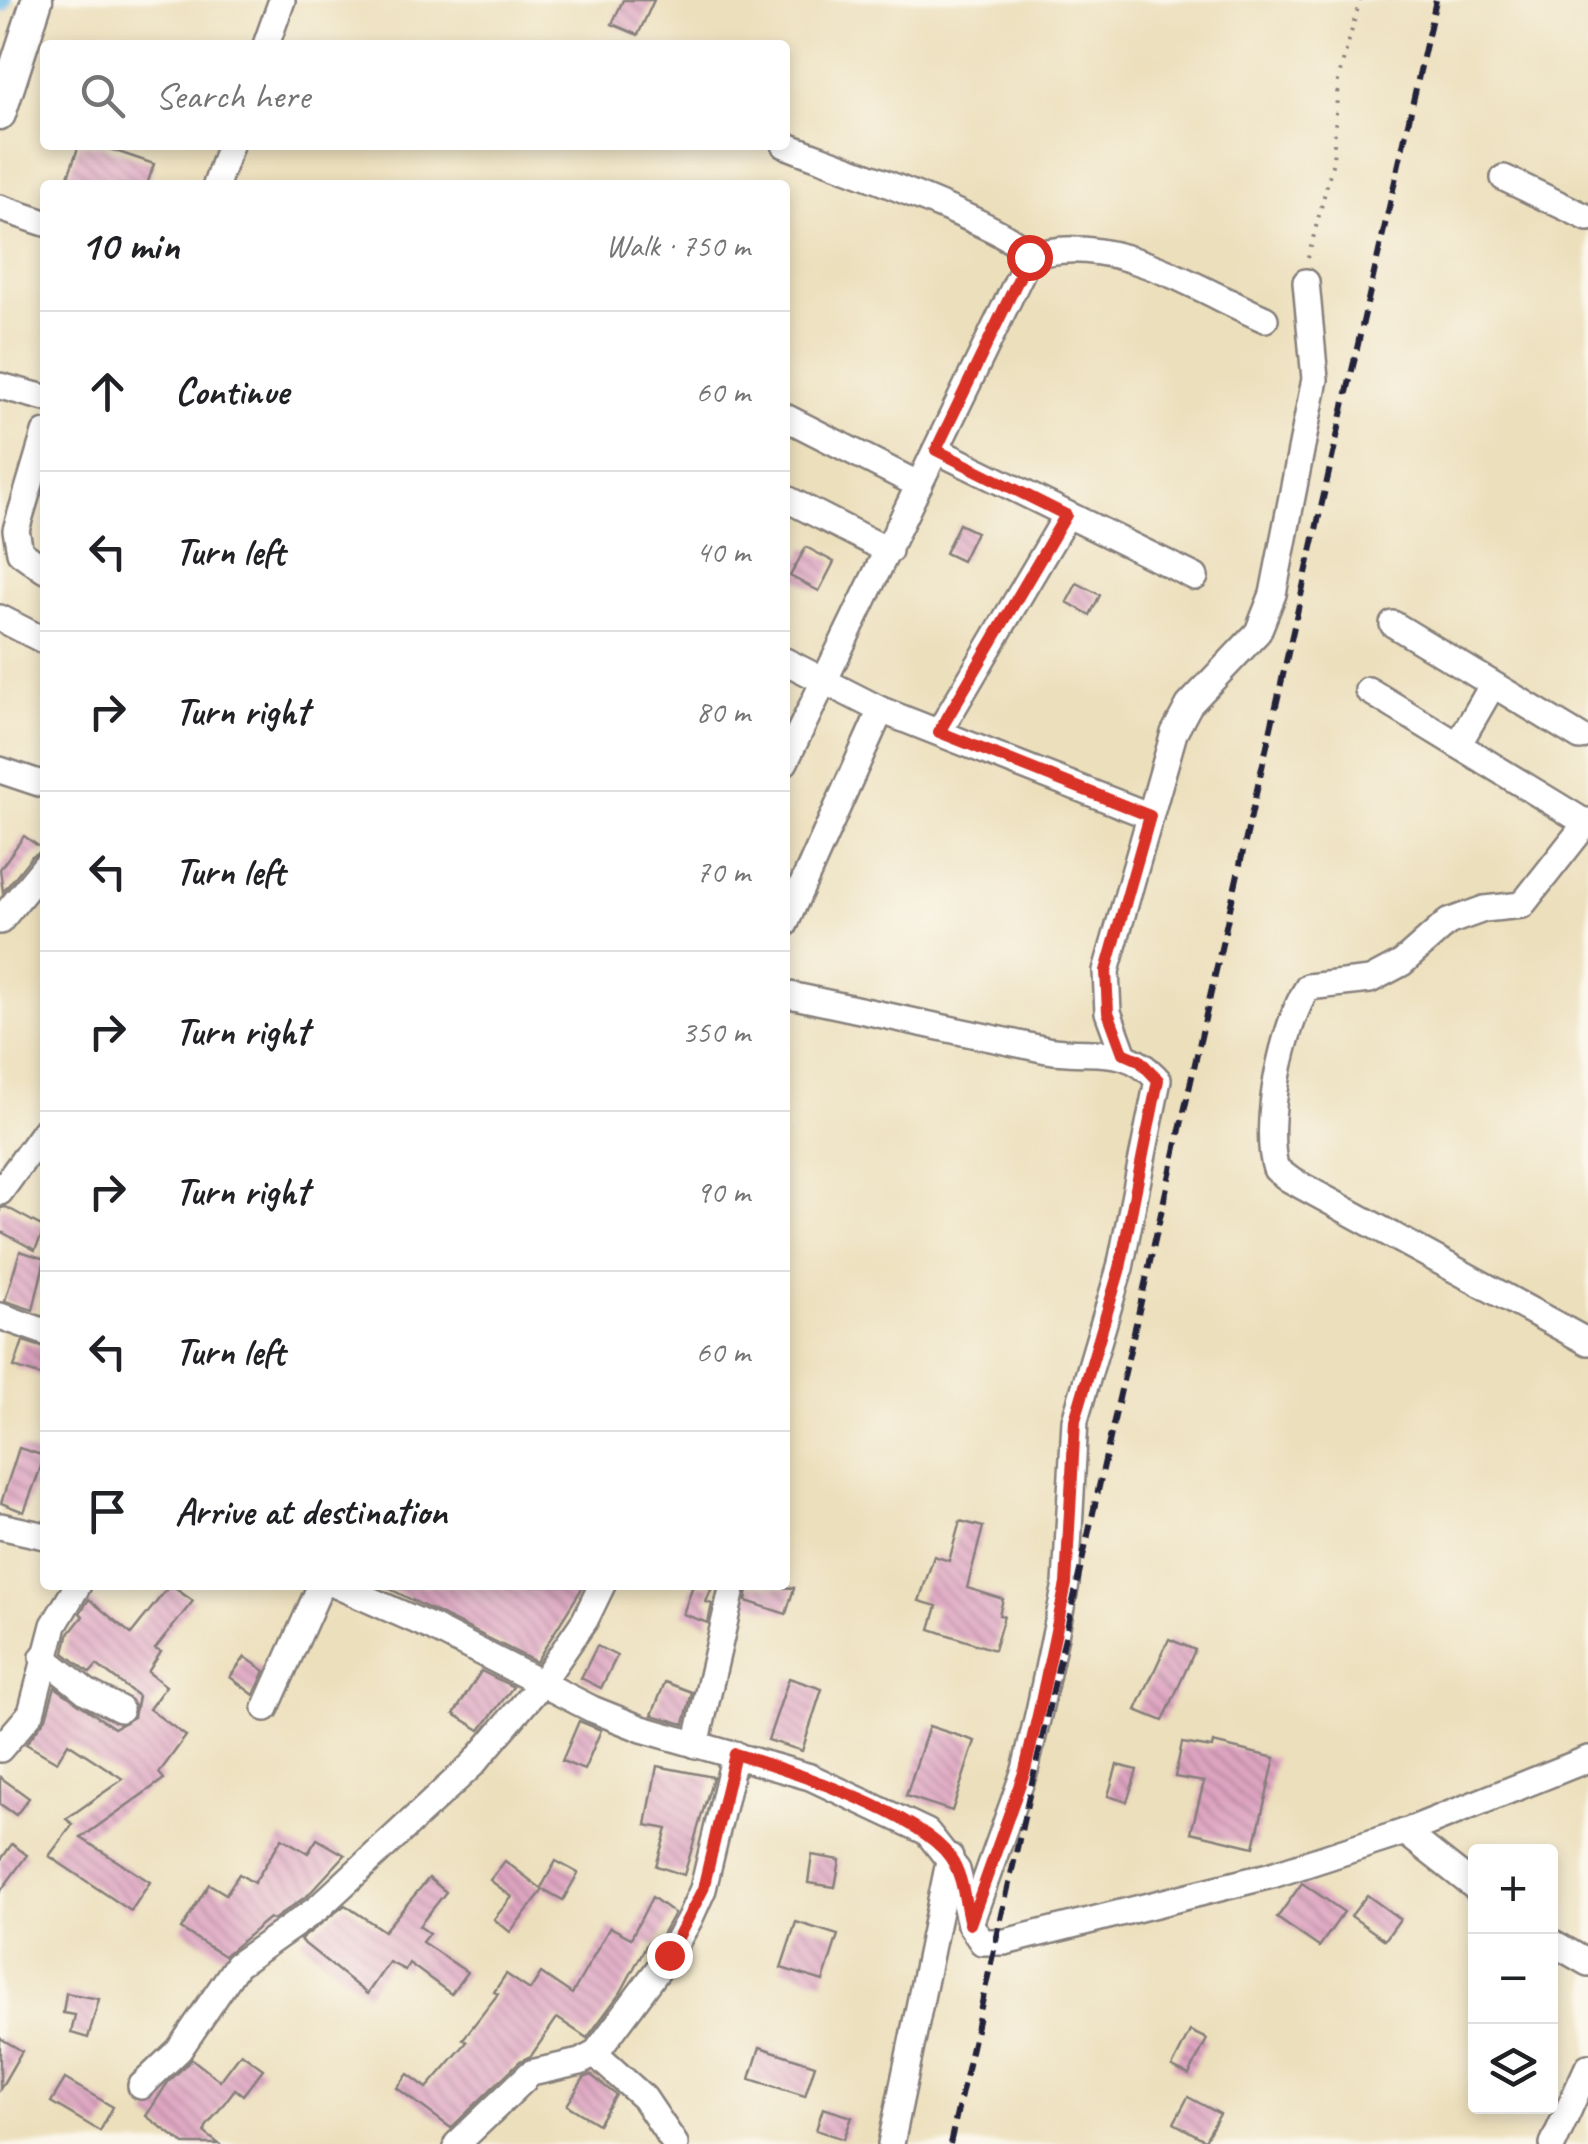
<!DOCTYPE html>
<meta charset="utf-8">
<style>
body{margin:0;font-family:Caveat,sans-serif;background:#f2f2f2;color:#202124}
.controls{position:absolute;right:30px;bottom:30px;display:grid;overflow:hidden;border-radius:10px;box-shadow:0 5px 15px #0003}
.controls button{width:90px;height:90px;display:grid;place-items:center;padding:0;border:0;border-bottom:2px solid #e0e0e0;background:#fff;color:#202124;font:50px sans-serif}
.stop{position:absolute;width:30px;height:30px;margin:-22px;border:8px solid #d93025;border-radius:50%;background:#fff}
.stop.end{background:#d93025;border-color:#fff;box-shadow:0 2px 10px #0008}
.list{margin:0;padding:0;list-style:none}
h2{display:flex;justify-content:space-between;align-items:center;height:130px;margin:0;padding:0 40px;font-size:42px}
h2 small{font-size:32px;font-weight:400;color:#757577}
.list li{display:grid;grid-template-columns:65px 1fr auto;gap:30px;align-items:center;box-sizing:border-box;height:160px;padding:0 40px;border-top:2px solid #e0e0e0}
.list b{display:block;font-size:38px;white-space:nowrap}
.list em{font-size:32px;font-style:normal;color:#757577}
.icon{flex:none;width:55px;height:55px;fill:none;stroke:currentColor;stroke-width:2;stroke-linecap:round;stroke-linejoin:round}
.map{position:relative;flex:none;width:1588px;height:2144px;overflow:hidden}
.search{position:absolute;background:#fff;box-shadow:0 5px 15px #0003;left:40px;top:40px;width:750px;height:110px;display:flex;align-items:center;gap:25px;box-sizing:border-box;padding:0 35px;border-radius:10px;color:#757577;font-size:38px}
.panel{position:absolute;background:#fff;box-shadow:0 5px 15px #0003;left:40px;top:180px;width:750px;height:1410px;border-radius:10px}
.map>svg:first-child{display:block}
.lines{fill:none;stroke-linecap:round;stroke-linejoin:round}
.canal{stroke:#6fbeea;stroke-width:22}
.building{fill:url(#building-back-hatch)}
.minor-casing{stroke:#87807c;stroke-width:30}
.tertiary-casing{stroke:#87807c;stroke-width:35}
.path{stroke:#87807c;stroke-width:4;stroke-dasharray:2.5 8;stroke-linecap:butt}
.minor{stroke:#fff;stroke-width:25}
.tertiary{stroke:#fff;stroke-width:30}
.rail{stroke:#22223b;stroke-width:6;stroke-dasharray:15 8;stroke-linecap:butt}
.route{stroke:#d93025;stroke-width:12}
</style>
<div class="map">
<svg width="1588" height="2144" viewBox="0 0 1588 2144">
<defs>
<pattern id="building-back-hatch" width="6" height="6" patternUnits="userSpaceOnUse" patternTransform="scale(2.5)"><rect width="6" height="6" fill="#dea4c1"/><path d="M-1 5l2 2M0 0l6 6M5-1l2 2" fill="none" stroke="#b4859e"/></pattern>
</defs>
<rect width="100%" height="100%" fill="#fbf7ec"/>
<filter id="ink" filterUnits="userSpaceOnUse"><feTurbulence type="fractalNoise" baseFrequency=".01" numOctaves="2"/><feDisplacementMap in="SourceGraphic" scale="20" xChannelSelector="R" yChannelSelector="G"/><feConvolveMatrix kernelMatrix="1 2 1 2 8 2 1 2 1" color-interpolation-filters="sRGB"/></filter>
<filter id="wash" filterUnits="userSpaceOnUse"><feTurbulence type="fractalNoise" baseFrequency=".0048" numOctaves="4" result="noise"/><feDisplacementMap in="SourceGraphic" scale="40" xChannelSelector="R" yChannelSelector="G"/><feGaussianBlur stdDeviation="2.25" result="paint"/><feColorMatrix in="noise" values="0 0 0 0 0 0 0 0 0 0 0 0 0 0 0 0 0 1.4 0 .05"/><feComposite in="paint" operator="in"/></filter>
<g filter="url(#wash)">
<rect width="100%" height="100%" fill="#ecdfbc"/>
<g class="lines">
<!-- canal -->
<polyline class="canal" points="0,2 1,0"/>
</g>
<g id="blocks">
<!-- building -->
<g class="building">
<polygon points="623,0 654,0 638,35 612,24"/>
<polygon points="79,145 98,145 154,164 147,185 65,185"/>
<polygon points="959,524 976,532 962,561 945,553"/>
<polygon points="806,547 834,562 819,591 790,576"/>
<polygon points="1077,583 1100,595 1090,615 1067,602"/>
<polygon points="24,836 44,850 32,856 3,892 0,869"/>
<polygon points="6,1207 45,1228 35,1250 0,1231 0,1208"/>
<polygon points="20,1251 45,1259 33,1310 5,1301"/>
<polygon points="23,1341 45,1348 45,1377 14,1367"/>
<polygon points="19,1448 45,1456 24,1512 1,1503"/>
<polygon points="960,1521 983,1527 967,1588 1003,1599 999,1615 1004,1616 994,1650 930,1629 937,1606 919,1601 934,1556 949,1561"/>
<polygon points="170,1585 193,1601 155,1649 161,1652 148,1672 166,1686 149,1709 186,1736 159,1773 164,1779 81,1838 150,1882 131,1911 49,1856 73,1824 66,1819 123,1779 68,1743 57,1762 26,1744 46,1718 55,1687 114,1728 134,1717 138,1696 97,1665 90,1673 64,1653 68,1635 83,1616 80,1613 89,1599 131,1634"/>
<polygon points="382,1585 584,1585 536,1662"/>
<polygon points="693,1585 713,1585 706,1602 712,1604 708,1623 683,1614"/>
<polygon points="749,1585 794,1588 786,1614 746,1601"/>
<polygon points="1169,1639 1195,1650 1163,1721 1136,1710"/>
<polygon points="597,1646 617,1656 601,1688 581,1678"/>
<polygon points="245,1657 265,1671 254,1695 230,1677"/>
<polygon points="481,1671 513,1687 480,1730 454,1714"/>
<polygon points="789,1678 822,1689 802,1751 768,1740"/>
<polygon points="665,1682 692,1692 684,1724 652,1715"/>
<polygon points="579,1721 601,1730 584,1770 562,1761"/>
<polygon points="929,1726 975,1741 952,1811 906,1796"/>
<polygon points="1182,1743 1212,1748 1213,1743 1275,1758 1254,1847 1191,1832 1204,1782 1175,1777"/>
<polygon points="1117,1765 1137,1770 1127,1802 1108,1796"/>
<polygon points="657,1766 713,1777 684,1875 656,1866 667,1829 646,1825"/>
<polygon points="0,1777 29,1798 16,1815 0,1804"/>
<polygon points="282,1838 308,1853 317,1839 345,1855 308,1895 273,1920 269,1918 224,1956 181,1929 209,1884 226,1894 239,1874 254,1883"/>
<polygon points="12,1844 27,1855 0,1892 0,1861"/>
<polygon points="812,1855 840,1860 835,1887 808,1883"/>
<polygon points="505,1861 543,1890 510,1932 494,1919 512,1897 490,1880"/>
<polygon points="556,1861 578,1873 563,1900 541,1888"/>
<polygon points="429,1878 446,1892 419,1926 429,1933 422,1942 467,1972 451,1994 409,1963 405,1970 389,1962 367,1994 300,1940 345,1905 384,1931"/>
<polygon points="1302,1883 1344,1912 1319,1947 1277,1918"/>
<polygon points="1367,1895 1400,1919 1385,1940 1351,1916"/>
<polygon points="652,1897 674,1913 656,1945 648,1942 621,1992 587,2038 557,2018 531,2056 520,2061 451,2128 397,2088 408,2074 427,2088 467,2042 463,2039 498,1994 494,1992 506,1974 530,1990 541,1973 572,1994 610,1927 631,1938"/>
<polygon points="796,1922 838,1935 823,1981 781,1968"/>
<polygon points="66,1993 99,1999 88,2038 71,2033 75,2015 63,2013"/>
<polygon points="1190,2031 1207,2039 1189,2075 1172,2067"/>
<polygon points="0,2038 22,2051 0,2089"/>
<polygon points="760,2047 815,2065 805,2096 750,2079"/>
<polygon points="241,2053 263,2069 243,2095 235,2089 206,2127 205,2133 219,2144 184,2144 146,2116 168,2082 192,2059 220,2081"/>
<polygon points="591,2075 616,2095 598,2124 567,2105 584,2078"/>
<polygon points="65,2079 113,2107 100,2131 51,2102"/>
<polygon points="1188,2097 1220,2114 1205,2140 1174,2123"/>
<polygon points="823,2108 852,2117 844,2139 816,2130"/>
</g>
</g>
</g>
<g filter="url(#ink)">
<use href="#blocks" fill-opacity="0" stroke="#87807c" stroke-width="2.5"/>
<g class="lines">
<!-- minor casing -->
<g class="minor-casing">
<g id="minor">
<polyline points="266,45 282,0"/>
<path d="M 785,145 C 822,160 1021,229 1029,257 L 785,762"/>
<polyline points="1504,178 1588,218"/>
<polyline points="216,185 230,145"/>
<polyline points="0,208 45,223"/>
<path d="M 1029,257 C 1108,229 1194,288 1265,319"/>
<polyline points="0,386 45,398"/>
<polyline points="785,417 919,485"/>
<polyline points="45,433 16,530 20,552 45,570"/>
<polyline points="936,450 1195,577"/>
<polyline points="785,498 889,551"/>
<polyline points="0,618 45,641"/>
<polyline points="1393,624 1580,737"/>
<polyline points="785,661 881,710 1150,816"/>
<polyline points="1368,690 1586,823"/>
<polyline points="939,732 1067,515"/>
<polyline points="1458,745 1492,686"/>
<polyline points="0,770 45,785"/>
<path d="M 1588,821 L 1522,905 L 1484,909 L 1448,922 L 1402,963 L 1370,980 L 1308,987 C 1283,1025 1262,1126 1276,1169 L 1289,1179 L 1588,1342"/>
<polyline points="0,921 45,866"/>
<polyline points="785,924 881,710"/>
<path d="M 785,994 L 1047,1050 C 1094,1058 1124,1042 1158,1080 L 1120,1268 L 1075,1420 L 1066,1584 L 1039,1711 L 1025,1770 L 970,1924"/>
<polyline points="1123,1053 1108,1012 1106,971 1174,733 1189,705 1258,632 1273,594 1315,379 1306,282"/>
<polyline points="0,1192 45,1130"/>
<polyline points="0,1316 45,1332"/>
<polyline points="0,1526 45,1536"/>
<polyline points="336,1585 431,1627 592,1709 642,1729 810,1777 927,1832 957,1870 970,1924 982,1942 1005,1942 1272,1875 1405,1832 1588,1759"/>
<polyline points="43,1657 87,1692 120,1709"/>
<polyline points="266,1708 321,1585"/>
<polyline points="696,1745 733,1585"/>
<polyline points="0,1749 31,1713 54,1625 78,1585"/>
<polyline points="1405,1832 1476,1888"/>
<polyline points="1550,1941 1588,1963"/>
<polyline points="595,2054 644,2098 675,2144"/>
<polyline points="141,2086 179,2050 237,1965 318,1908 473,1764 540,1685 585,1620 602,1585"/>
<polyline points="457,2144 531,2073 580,2062 595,2054 669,1955 689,1920 703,1889 735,1754"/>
<polyline points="891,2144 950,1857"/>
<polyline points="1553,2144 1588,2067"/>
</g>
</g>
<!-- tertiary casing -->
<g class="tertiary-casing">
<polyline id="tertiary" points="0,114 37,0"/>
</g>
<!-- path -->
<polyline class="path" points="1308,258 1333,161 1338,80 1360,0"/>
<!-- minor -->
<use href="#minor" class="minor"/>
<!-- tertiary -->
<use href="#tertiary" class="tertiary"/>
<!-- rail -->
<polyline class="rail" points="950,2144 1436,0"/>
</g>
</g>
<g class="lines" filter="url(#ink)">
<!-- route -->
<path class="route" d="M 669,1955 L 703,1889 L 735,1754 C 788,1770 919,1813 950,1857 C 964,1877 964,1902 970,1924 L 1025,1770 L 1039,1711 L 1066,1584 L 1075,1420 L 1120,1268 L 1158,1080 L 1139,1060 L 1123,1053 L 1108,1012 L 1106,971 L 1150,816 L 939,732 L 1066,515 L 936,450 L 1029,257"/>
</g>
</svg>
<div class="controls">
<button>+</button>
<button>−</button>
<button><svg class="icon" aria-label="layers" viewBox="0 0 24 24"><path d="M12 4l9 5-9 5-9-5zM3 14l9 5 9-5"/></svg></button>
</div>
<div class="stop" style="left:1029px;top:257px"></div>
<div class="stop end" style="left:669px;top:1955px"></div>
<div class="search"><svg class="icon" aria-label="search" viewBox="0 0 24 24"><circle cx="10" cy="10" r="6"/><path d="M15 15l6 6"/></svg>Search here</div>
<section class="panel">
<h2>10 min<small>Walk · 750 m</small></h2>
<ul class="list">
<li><svg class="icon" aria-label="ahead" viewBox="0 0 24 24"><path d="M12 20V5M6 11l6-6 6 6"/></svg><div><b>Continue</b></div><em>60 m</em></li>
<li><svg class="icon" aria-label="left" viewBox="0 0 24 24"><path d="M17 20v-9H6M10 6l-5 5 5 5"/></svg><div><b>Turn left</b></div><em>40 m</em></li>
<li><svg class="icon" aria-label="right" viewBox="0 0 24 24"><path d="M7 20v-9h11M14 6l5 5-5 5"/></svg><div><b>Turn right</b></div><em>80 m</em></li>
<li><svg class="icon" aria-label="left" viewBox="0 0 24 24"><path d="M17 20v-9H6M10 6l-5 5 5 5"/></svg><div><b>Turn left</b></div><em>70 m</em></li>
<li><svg class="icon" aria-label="right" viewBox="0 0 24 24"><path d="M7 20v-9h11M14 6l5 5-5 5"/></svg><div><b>Turn right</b></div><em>350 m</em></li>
<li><svg class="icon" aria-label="right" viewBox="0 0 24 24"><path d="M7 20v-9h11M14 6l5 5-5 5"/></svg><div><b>Turn right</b></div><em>90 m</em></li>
<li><svg class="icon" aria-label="left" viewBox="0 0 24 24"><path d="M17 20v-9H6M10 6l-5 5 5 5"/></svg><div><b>Turn left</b></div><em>60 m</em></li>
<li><svg class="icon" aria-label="arrive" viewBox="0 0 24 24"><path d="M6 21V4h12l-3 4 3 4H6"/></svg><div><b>Arrive at destination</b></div></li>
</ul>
</section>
</div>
